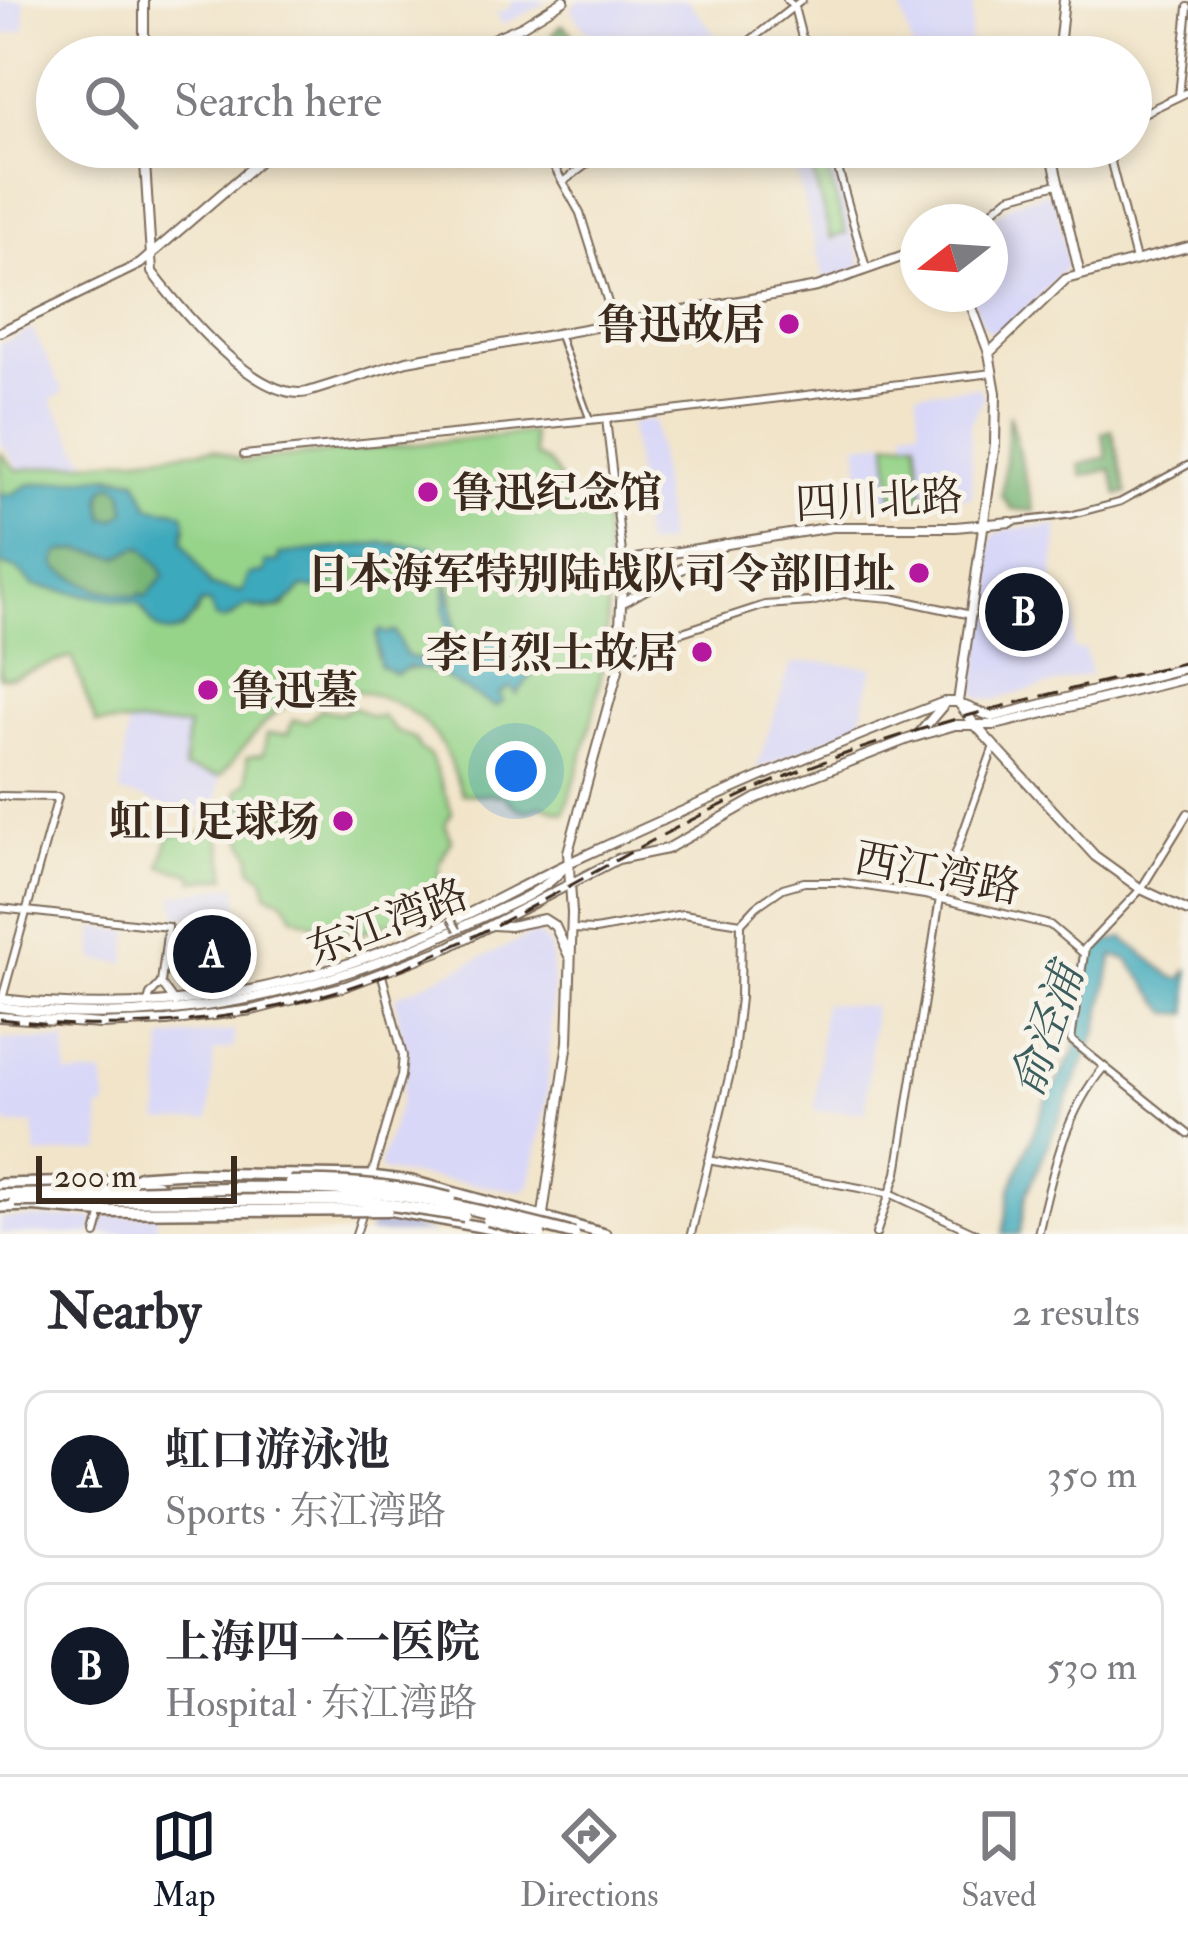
<!DOCTYPE html>
<meta charset="utf-8">
<style>
body{margin:0;font-family:"IM FELL Double Pica","Noto Serif SC",serif;background:#f7f7f7;color:#2b2b33}
.compass{position:absolute;left:900px;top:204px;width:108px;height:108px;border-radius:50%;background:#fff;box-shadow:0 6px 18px #0003;rotate:253deg}
.scale{position:absolute;left:36px;bottom:30px;width:201px;box-sizing:border-box;padding-left:12px;border:6px solid #3b2a1e;border-top:0;font-size:33px;line-height:42px;white-space:nowrap;color:#3b2a1e;-webkit-text-stroke:9px #f7f3e8;paint-order:stroke}
.you{position:absolute;left:516px;top:771px;width:42px;height:42px;margin:-30px;border:9px solid #fff;border-radius:50%;background:#1a73e8;box-shadow:0 0 0 18px #1a73e833}
.badge{display:grid;place-items:center;width:78px;height:78px;border-radius:50%;background:#111827;color:#fff;font-size:39px;font-weight:700}
.pin{position:absolute;translate:-50% -50%;border:6px solid #fff;box-shadow:0 3px 12px #0006}
.list{margin:0;padding:0;list-style:none}
h2{display:flex;justify-content:space-between;align-items:center;height:156px;margin:0;padding:0 48px;font-size:51px}
h2 small{font-size:39px;font-weight:400;color:#7c7c81}
.list li{display:grid;grid-template-columns:78px 1fr auto;gap:36px;align-items:center;box-sizing:border-box;height:168px;margin:0 24px 24px;padding:0 24px;border:3px solid #e1e1e2;border-radius:24px}
.list b{display:block;font-size:45px;white-space:nowrap}
.list p{margin:0;font-size:39px;white-space:nowrap;color:#7c7c81}
.list em{font-size:39px;font-style:normal;color:#7c7c81}
.icon{flex:none;width:66px;height:66px;fill:none;stroke:currentColor;stroke-width:2;stroke-linecap:round;stroke-linejoin:round}
.map{position:relative;flex:none;width:1188px;height:1234px;overflow:hidden}
.search{position:absolute;background:#fff;box-shadow:0 6px 18px #0003;left:36px;right:36px;top:36px;height:132px;display:flex;align-items:center;gap:30px;box-sizing:border-box;padding:0 42px;border-radius:66px;color:#7c7c81;font-size:45px}
.sheet{height:540px;background:#fff}
nav{display:flex;justify-content:space-around;align-items:center;box-sizing:border-box;height:168px;border-top:3px solid #e1e1e2;background:#fff;font-size:33px;color:#7c7c81}
nav a{display:grid;justify-items:center;gap:6px}
nav .on{color:#111827}
.map>svg:first-child{display:block}
.built{fill:#d8d7f8}
.industrial{fill:#bfc2dd}
.green{fill:#96d48a;stroke:#687f54;stroke-width:3}
.forest{fill:#78b676;stroke:#5a704a;stroke-width:3}
.water{fill:#3ca9bc;stroke:#3c6a6d;stroke-width:3;fill-rule:evenodd}
.lines{fill:none;stroke-linecap:round;stroke-linejoin:round}
.pedestrian-casing{stroke:#7b6b5a;stroke-width:9}
.minor-casing{stroke:#7b6b5a;stroke-width:10}
.tertiary-casing{stroke:#7b6b5a;stroke-width:12}
.secondary-casing{stroke:#7b6b5a;stroke-width:12}
.primary-casing{stroke:#7b6b5a;stroke-width:14}
.trunk-casing{stroke:#7b6b5a;stroke-width:15}
.pedestrian{stroke:#fff;stroke-width:4.5}
.minor{stroke:#fff;stroke-width:6}
.tertiary{stroke:#fff;stroke-width:8}
.secondary{stroke:#fff;stroke-width:8}
.primary{stroke:#fff;stroke-width:9}
.trunk{stroke:#fff;stroke-width:10}
.rail{stroke:#3b2a1e;stroke-width:3;stroke-dasharray:18 9;stroke-linecap:butt}
.pedestrian-bridge-casing{stroke:#7b6b5a;stroke-width:9;stroke-linecap:butt}
.trunk-bridge-casing{stroke:#7b6b5a;stroke-width:15;stroke-linecap:butt}
.pedestrian-bridge{stroke:#fff;stroke-width:4.5}
.trunk-bridge{stroke:#fff;stroke-width:10}
.poi-dot{fill:#b5179e;stroke:#f7f3e8;stroke-width:4.5}
.labels{text-anchor:middle;stroke-width:10;stroke-linejoin:round;paint-order:stroke}
.poi-label{font-size:42px;font-weight:bold;fill:#3b2a1e;stroke:#f7f3e8;text-anchor:end}
.street-label{font-size:42px;fill:#3b2a1e;stroke:#f7f3e8}
.water-label{font-size:45px;font-style:italic;fill:#3b5d5d;stroke:#f7f3e8}
</style>
<div class="map">
<svg width="1188" height="1234" viewBox="0 0 1188 1234">
<rect width="100%" height="100%" fill="#f7f3e8"/>
<filter id="ink" filterUnits="userSpaceOnUse"><feTurbulence type="fractalNoise" baseFrequency=".00833" numOctaves="2"/><feDisplacementMap in="SourceGraphic" scale="24" xChannelSelector="R" yChannelSelector="G"/><feConvolveMatrix kernelMatrix="1 2 1 2 8 2 1 2 1" color-interpolation-filters="sRGB"/></filter>
<filter id="wash" filterUnits="userSpaceOnUse"><feTurbulence type="fractalNoise" baseFrequency=".004" numOctaves="4" result="noise"/><feDisplacementMap in="SourceGraphic" scale="48" xChannelSelector="R" yChannelSelector="G"/><feGaussianBlur stdDeviation="2.7" result="paint"/><feColorMatrix in="noise" values="0 0 0 0 0 0 0 0 0 0 0 0 0 0 0 0 0 1.4 0 .05"/><feComposite in="paint" operator="in"/></filter>
<g filter="url(#wash)">
<rect width="100%" height="100%" fill="#f1e4c9"/>
<!-- built -->
<g class="built">
<polygon points="0,0 24,0 25,30 0,36"/>
<polygon points="513,0 544,0 544,4 502,25 496,13 509,9"/>
<polygon points="579,0 688,0 728,51 721,57 688,57 667,30 635,57 607,57 570,9"/>
<polygon points="899,0 974,0 968,57 915,57"/>
<polygon points="789,147 830,147 862,266 825,281"/>
<polygon points="1046,193 1055,197 1068,261 1063,271 1005,332 989,331 983,326 970,294 990,294 990,222 987,222 1015,202"/>
<polygon points="32,329 64,392 51,400 89,464 20,470 0,441 0,344"/>
<polygon points="977,387 984,396 970,424 972,497 863,504 857,444 906,439 905,428 920,427 917,392"/>
<polygon points="654,420 668,543 644,546 630,423"/>
<polygon points="1058,525 1051,609 1076,614 1073,649 1085,650 1091,674 993,700 979,697 975,690 992,537 1007,529"/>
<polygon points="813,662 873,667 860,724 756,770 791,664"/>
<polygon points="128,722 189,726 184,769 220,776 216,817 175,812 144,798 120,794"/>
<polygon points="237,885 239,910 178,918 173,895"/>
<polygon points="94,927 130,931 126,963 94,960"/>
<polygon points="536,933 550,946 553,984 547,1097 530,1186 522,1191 382,1171 379,1165 401,1101 407,1063 395,997"/>
<polygon points="823,1003 874,1006 866,1112 815,1111"/>
<polygon points="234,1031 234,1048 214,1051 209,1120 159,1122 163,1038"/>
<polygon points="0,1039 66,1041 67,1075 103,1075 107,1107 99,1109 102,1151 36,1155 33,1124 8,1125 8,1121 0,1120"/>
<polygon points="157,1214 157,1234 100,1234 104,1216"/>
<polygon points="0,1218 96,1218 92,1234 0,1234"/>
</g>
<!-- industrial -->
<polygon class="industrial" points="378,1213 435,1234 367,1234"/>
<!-- green -->
<g class="green">
<polygon points="821,147 846,233 831,238 806,149"/>
<path d="M 532,433 L 535,456 C 560,464 562,489 572,511 L 603,515 C 617,624 600,711 564,813 L 540,805 C 526,817 514,807 503,795 L 462,794 C 455,777 450,757 440,742 C 409,693 332,673 283,707 C 257,726 242,752 220,776 L 184,769 L 188,726 L 96,723 L 72,657 L 12,677 L 0,677 L 0,564 L 17,569 L 34,586 L 139,604 L 149,619 L 181,630 L 196,615 L 201,603 L 210,604 L 230,618 L 246,606 L 266,611 L 284,607 L 303,587 L 333,582 L 336,567 L 354,560 L 435,558 L 446,581 L 450,645 C 432,662 429,662 406,656 L 395,632 L 377,635 L 377,657 L 396,673 C 424,660 462,680 483,701 L 511,686 L 516,693 L 532,674 L 523,663 L 513,637 L 461,642 L 456,635 L 451,590 L 439,553 L 395,543 L 280,554 L 279,561 L 241,592 L 211,586 L 183,541 L 186,526 L 175,510 L 157,510 L 146,504 L 137,479 L 111,475 L 28,485 C 18,492 13,497 0,493 L 0,453 L 17,470 L 213,449 L 243,461 Z"/>
<polygon points="917,440 923,497 893,500 888,442"/>
<polygon points="353,707 372,717 382,716 395,731 414,738 421,750 430,755 452,812 445,824 451,840 440,863 438,884 423,892 417,911 404,914 394,924 379,924 362,933 351,929 328,936 314,924 293,916 284,900 267,894 264,878 251,868 251,854 243,841 244,829 237,818 241,806 237,791 248,781 247,757 263,754 267,734 288,734 293,720 307,722 321,709 340,714"/>
<polygon points="219,831 227,877 194,881 193,874 161,866 169,835"/>
</g>
<!-- forest -->
<g class="forest">
<polygon points="562,25 571,32 573,57 552,57 551,36"/>
<polygon points="1009,414 1034,511 1012,509 1002,496"/>
<polygon points="1112,430 1127,493 1118,495 1111,469 1082,476 1079,465 1107,457 1102,433"/>
<polygon points="114,484 123,490 126,511 116,519 105,518 101,500 105,487"/>
<polygon points="137,547 142,547 160,566 164,577 145,598 141,593 138,597 99,590 58,569 55,562 59,552 80,550 120,557"/>
</g>
<!-- water -->
<g class="water">
<path d="M 104,476 L 137,479 L 149,507 L 182,512 L 186,521 L 183,541 L 211,586 L 242,592 L 249,575 L 265,572 L 265,563 L 279,561 L 279,554 L 381,543 L 432,547 L 445,564 L 456,635 L 460,642 L 514,637 L 523,647 L 523,663 L 533,673 L 517,694 L 511,687 L 499,694 L 503,701 L 495,707 L 433,671 L 409,667 L 396,674 L 379,665 L 377,635 L 381,630 L 387,634 L 395,632 L 406,656 C 429,663 432,662 450,645 L 444,609 L 446,581 L 435,558 L 364,559 L 336,567 L 334,582 L 315,589 L 303,587 C 278,611 280,610 246,606 L 225,620 L 215,618 L 210,604 L 201,603 C 194,618 176,643 157,628 C 149,622 146,611 139,604 L 34,586 L 17,569 L 0,564 L 0,493 L 10,495 L 28,485 ZM 114,484 L 123,491 L 126,511 L 116,519 L 105,518 L 101,500 L 105,487 ZM 137,547 L 142,547 L 160,566 L 164,576 L 145,598 L 141,593 L 137,597 L 99,590 L 58,569 L 55,562 L 59,552 L 80,550 L 119,557 Z"/>
<polygon points="234,937 238,963 191,970 187,945"/>
<polygon points="1123,938 1173,977 1181,979 1188,970 1188,1014 1169,1013 1127,959 1113,956 1098,1029 1026,1196 1020,1234 1003,1234 1011,1188 1046,1101 1075,1051 1089,959 1100,944"/>
</g>
</g>
<g filter="url(#ink)">
<g class="lines">
<!-- pedestrian casing -->
<g class="pedestrian-casing">
<g id="pedestrian">
<polyline points="558,332 590,420"/>
<polyline points="1011,522 1071,515 1120,502 1188,465"/>
</g>
</g>
<!-- minor casing -->
<g class="minor-casing">
<g id="minor">
<polyline points="787,0 794,7 807,57"/>
<polyline points="729,57 802,0"/>
<polyline points="1179,96 1188,7"/>
<polyline points="1131,119 1188,92"/>
<polyline points="543,147 580,213 614,322"/>
<polyline points="832,147 866,268"/>
<polyline points="1107,147 1136,260"/>
<polyline points="1051,155 1077,147"/>
<polyline points="564,181 610,147"/>
<polyline points="979,222 1009,197 1057,184"/>
<polyline points="606,419 623,561"/>
<polyline points="244,455 629,416 993,373"/>
<polyline points="620,648 667,637 765,605 811,602 844,594 892,598 971,615"/>
<polyline points="0,796 58,797 2,999"/>
<polyline points="1188,813 1141,889 1085,948 1071,1040 1188,1134"/>
<polyline points="0,908 168,927 161,983"/>
<polyline points="741,923 757,906 783,888 804,882 839,882 925,895 1050,925 1083,953"/>
<polyline points="572,929 595,930 683,914 741,923"/>
<polyline points="161,983 175,1003"/>
<polyline points="147,1005 150,995 161,983"/>
<polyline points="708,1160 892,1194 977,1234"/>
<polyline points="371,1178 401,1076 403,1056 382,975"/>
<polyline points="96,1234 102,1212"/>
<polyline points="356,1234 364,1209"/>
<polyline points="691,1234 733,1061 740,998 741,923"/>
<polyline points="876,1234 897,1173 940,898 994,746"/>
<path d="M 1038,1234 C 1052,1175 1064,1114 1104,1067"/>
</g>
</g>
<!-- tertiary casing -->
<g class="tertiary-casing">
<g id="tertiary">
<polyline points="144,57 144,0"/>
<polyline points="452,57 522,26 564,0"/>
<polyline points="1058,57 1064,0"/>
<path d="M 144,147 L 152,272 C 181,310 257,403 308,392 L 407,361 L 817,287 L 918,251"/>
<polyline points="1050,147 1080,275"/>
<polyline points="967,294 989,353"/>
<polyline points="0,332 140,264 276,147"/>
<polyline points="976,726 1095,856 1141,889 1188,911"/>
</g>
</g>
<!-- secondary casing -->
<g class="secondary-casing">
<g id="secondary">
<polyline points="625,601 726,544"/>
<polyline points="965,706 992,717 1188,667"/>
<polyline points="975,725 958,702 995,444 996,393 989,353 1066,279 1188,247"/>
<polyline points="917,736 946,702"/>
<polyline points="493,925 510,926 544,919 555,926 569,956"/>
<path d="M 0,999 C 156,1017 292,994 436,929 C 483,908 528,882 575,860 C 697,804 818,750 944,702 L 958,702"/>
<path d="M 0,1007 C 163,1030 329,993 476,920 C 505,906 541,894 563,869"/>
<polyline points="0,1017 101,1024 167,1021 252,1010 346,986 447,948 618,859 667,849 757,798 908,739 955,725 995,725 1188,678"/>
<polyline points="542,1221 568,1042 572,913 568,852 618,670 623,561 832,527 955,527 1011,522"/>
</g>
</g>
<!-- primary casing -->
<g class="primary-casing">
<g id="primary">
<polyline points="0,1184 130,1181 141,1176 185,1173 371,1176 412,1181 605,1234"/>
<polyline points="107,1206 187,1206"/>
<polyline points="0,1207 37,1206"/>
<polyline points="383,1209 519,1234"/>
</g>
</g>
<!-- trunk casing -->
<g class="trunk-casing">
<g id="trunk">
<polyline points="130,1181 158,1185"/>
<polyline points="34,1206 102,1212"/>
</g>
</g>
<!-- pedestrian -->
<use href="#pedestrian" class="pedestrian"/>
<!-- minor -->
<use href="#minor" class="minor"/>
<!-- tertiary -->
<use href="#tertiary" class="tertiary"/>
<!-- secondary -->
<use href="#secondary" class="secondary"/>
<!-- primary -->
<use href="#primary" class="primary"/>
<!-- trunk -->
<use href="#trunk" class="trunk"/>
<!-- rail -->
<path class="rail" d="M 0,1019 C 148,1037 300,1016 436,954 C 558,899 670,822 794,773 C 921,723 1055,692 1188,662"/>
<!-- pedestrian-bridge casing -->
<g class="pedestrian-bridge-casing">
<polyline id="pedestrian-bridge" points="451,918 458,930"/>
</g>
<!-- trunk-bridge casing -->
<g class="trunk-bridge-casing">
<g id="trunk-bridge">
<path d="M 290,1182 C 344,1181 397,1185 450,1198"/>
<path d="M 0,1195 C 119,1194 239,1182 358,1191 C 431,1197 503,1216 574,1234"/>
<polyline points="15,1201 359,1200 464,1216"/>
<polyline points="102,1212 387,1210"/>
<polyline points="488,1220 540,1234"/>
</g>
</g>
<!-- pedestrian-bridge -->
<use href="#pedestrian-bridge" class="pedestrian-bridge"/>
<!-- trunk-bridge -->
<use href="#trunk-bridge" class="trunk-bridge"/>
</g>
</g>
<!-- markers -->
<g class="poi-dot">
<circle cx="789" cy="324" r="12"/>
<circle cx="428" cy="492" r="12"/>
<circle cx="919" cy="573" r="12"/>
<circle cx="702" cy="652" r="12"/>
<circle cx="208" cy="690" r="12"/>
<circle cx="343" cy="821" r="12"/>
</g>
<g class="labels">
<!-- poi labels -->
<g class="poi-label">
<text x="765" y="339">鲁迅故居</text>
<text x="452" y="507" text-anchor="start">鲁迅纪念馆</text>
<text x="895" y="588">日本海军特别陆战队司令部旧址</text>
<text x="678" y="667">李白烈士故居</text>
<text x="232" y="705" text-anchor="start">鲁迅墓</text>
<text x="319" y="836">虹口足球场</text>
</g>
<!-- street labels -->
<g class="street-label">
<text transform="translate(879 499) rotate(-3)" y="15">四川北路</text>
<text transform="translate(938 872) rotate(11)" y="15">西江湾路</text>
<text transform="translate(387 921) rotate(-21)" y="15">东江湾路</text>
</g>
<!-- water labels -->
<g class="water-label">
<text transform="translate(1046 1030) rotate(-71)" y="16">俞泾浦</text>
</g>
</g>
</svg>
<svg class="compass" viewBox="-18 -18 36 36"><path d="M0-13l5 13h-10z" fill="#e53935"/><path d="M0 13l5-13h-10z" fill="#7c7c81"/></svg>
<div class="scale">200 m</div>
<div class="you"></div>
<div class="pin badge" style="left:212px;top:954px">A</div>
<div class="pin badge" style="left:1024px;top:612px">B</div>
<div class="search"><svg class="icon" aria-label="search" viewBox="0 0 24 24"><circle cx="10" cy="10" r="6"/><path d="M15 15l6 6"/></svg>Search here</div>
</div>
<section class="sheet">
<h2>Nearby<small>2 results</small></h2>
<ul class="list">
<li><span class="badge">A</span><div><b>虹口游泳池</b><p>Sports · 东江湾路</p></div><em>350 m</em></li>
<li><span class="badge">B</span><div><b>上海四一一医院</b><p>Hospital · 东江湾路</p></div><em>530 m</em></li>
</ul>
</section>
<nav>
<a class="on"><svg class="icon" aria-label="map" viewBox="0 0 24 24"><path d="M3 6l6-2 6 2 6-2v14l-6 2-6-2-6 2zM9 4v14M15 6v14"/></svg>Map</a>
<a><svg class="icon" aria-label="directions" viewBox="0 0 24 24"><path d="M12 3l9 9-9 9-9-9zM9 14v-3h6M13 9l2 2-2 2"/></svg>Directions</a>
<a><svg class="icon" aria-label="saved" viewBox="0 0 24 24"><path d="M7 4h10v16l-5-4-5 4z"/></svg>Saved</a>
</nav>
